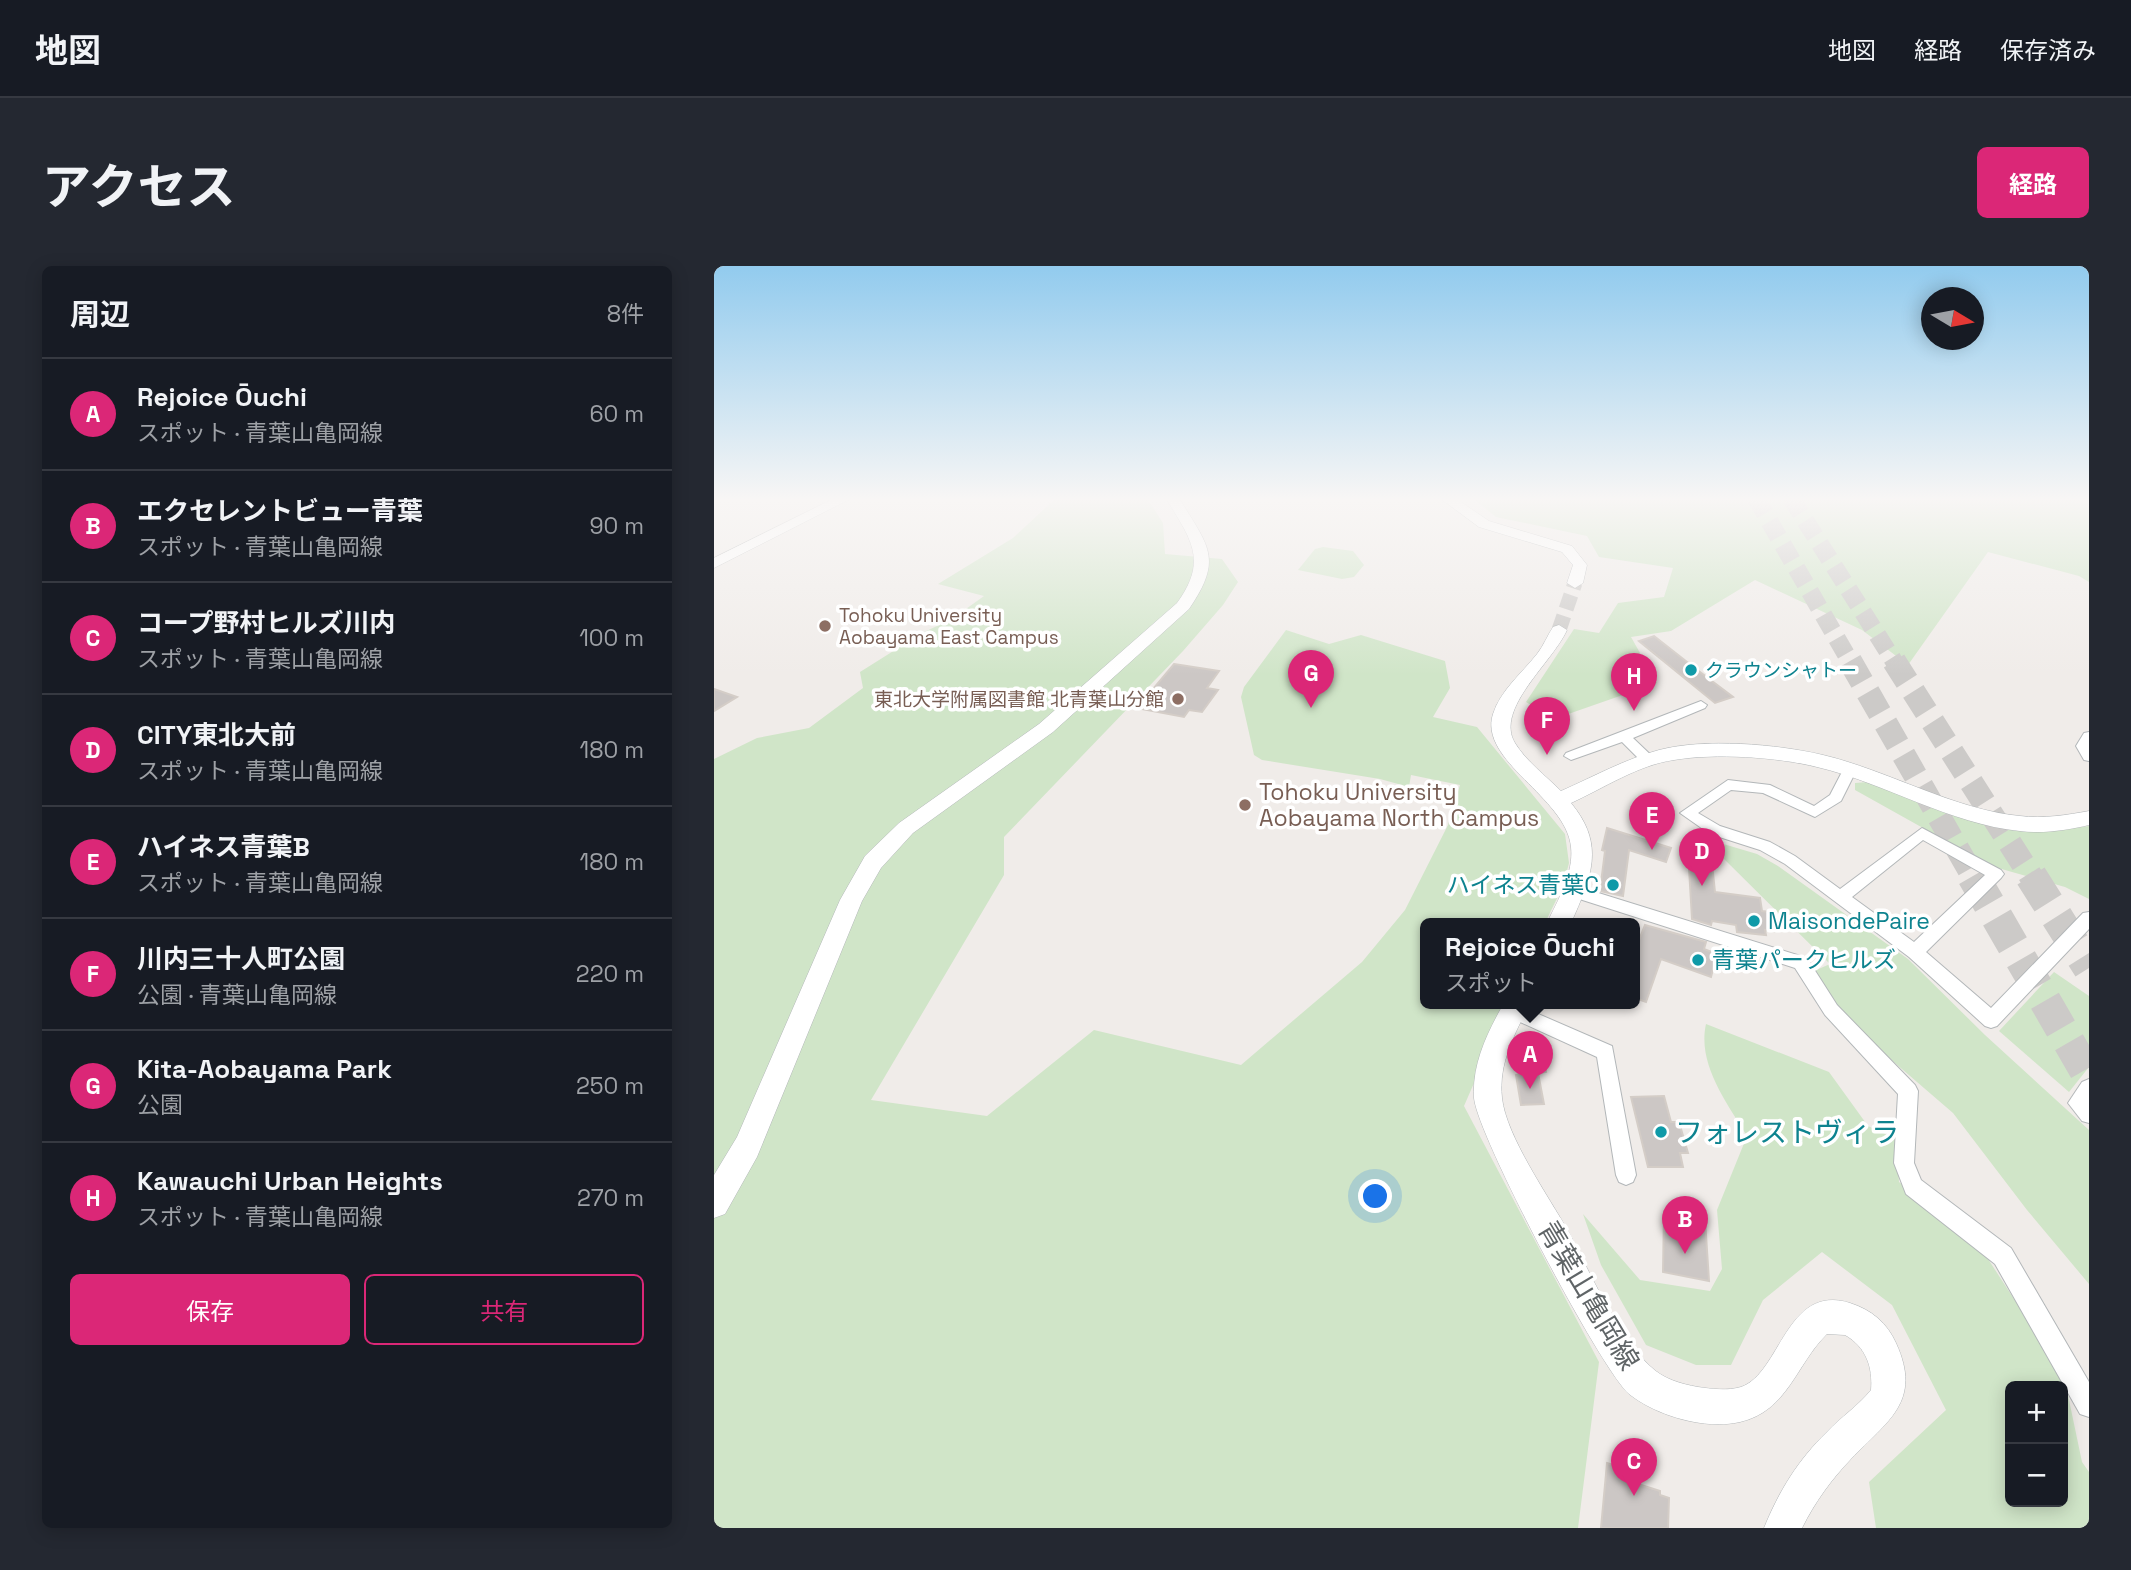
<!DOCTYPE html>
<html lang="ja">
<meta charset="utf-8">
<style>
body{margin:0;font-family:"Space Grotesk","Noto Sans JP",sans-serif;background:#242831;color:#f1f3f6}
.controls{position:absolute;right:21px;bottom:21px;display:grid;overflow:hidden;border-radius:10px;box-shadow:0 4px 18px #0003}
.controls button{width:63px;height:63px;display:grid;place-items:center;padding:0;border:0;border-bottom:2px solid #363941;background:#171b24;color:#f1f3f6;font:35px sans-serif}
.compass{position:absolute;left:1207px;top:21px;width:63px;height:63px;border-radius:50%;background:#171b24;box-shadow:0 4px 18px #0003;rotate:100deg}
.you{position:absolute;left:662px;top:931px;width:24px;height:24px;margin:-18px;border:5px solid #fff;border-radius:50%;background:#1a73e8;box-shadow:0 0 0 10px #1a73e833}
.badge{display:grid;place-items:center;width:46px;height:46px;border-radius:50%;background:#db2777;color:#fff;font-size:23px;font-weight:700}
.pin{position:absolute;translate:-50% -58px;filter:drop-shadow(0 2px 4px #0008)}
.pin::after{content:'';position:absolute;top:37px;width:24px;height:21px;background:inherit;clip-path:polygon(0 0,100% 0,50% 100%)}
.popup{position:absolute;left:706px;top:652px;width:220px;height:91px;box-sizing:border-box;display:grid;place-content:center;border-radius:10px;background:#171b24;filter:drop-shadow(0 2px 5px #0005);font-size:23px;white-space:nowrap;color:#9ea1a6}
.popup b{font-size:26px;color:#f1f3f6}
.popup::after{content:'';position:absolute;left:50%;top:100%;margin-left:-14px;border:14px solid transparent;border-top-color:#171b24}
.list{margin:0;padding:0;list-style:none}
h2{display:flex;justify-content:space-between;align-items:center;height:91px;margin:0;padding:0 28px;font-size:30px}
h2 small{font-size:23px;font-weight:400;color:#9ea1a6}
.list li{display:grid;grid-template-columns:46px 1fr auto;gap:21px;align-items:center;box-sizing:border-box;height:112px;padding:0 28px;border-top:2px solid #363941}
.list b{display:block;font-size:26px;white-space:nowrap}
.list p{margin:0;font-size:23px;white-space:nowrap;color:#9ea1a6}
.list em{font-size:23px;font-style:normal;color:#9ea1a6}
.actions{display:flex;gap:14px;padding:21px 28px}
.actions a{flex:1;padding:16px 0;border:2px solid #db2777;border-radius:10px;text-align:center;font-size:24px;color:#db2777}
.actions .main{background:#db2777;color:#fff}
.map{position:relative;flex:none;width:1375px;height:1262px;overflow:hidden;border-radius:10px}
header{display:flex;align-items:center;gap:42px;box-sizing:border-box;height:98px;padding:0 35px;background:#171b24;border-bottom:2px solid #363941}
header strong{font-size:33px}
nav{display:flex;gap:38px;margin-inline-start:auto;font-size:24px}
.intro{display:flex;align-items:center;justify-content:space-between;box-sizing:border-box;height:168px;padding:0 42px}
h1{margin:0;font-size:49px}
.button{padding:18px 32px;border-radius:10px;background:#db2777;color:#fff;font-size:24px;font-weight:700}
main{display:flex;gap:42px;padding:0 42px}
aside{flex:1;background:#171b24;border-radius:10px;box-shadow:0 4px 18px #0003}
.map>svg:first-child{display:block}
.green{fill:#d0e5c8;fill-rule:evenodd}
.building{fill:#ccc7c5;stroke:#d4cdc7;stroke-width:2}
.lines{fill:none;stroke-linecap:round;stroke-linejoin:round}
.secondary-tunnel{stroke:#cccac8;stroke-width:15;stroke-dasharray:15 7;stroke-linecap:butt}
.highway-tunnel-far2{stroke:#cccac8;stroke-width:18;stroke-dasharray:18 9;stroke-linecap:butt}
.highway-tunnel-far1{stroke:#cccac8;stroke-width:24;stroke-dasharray:24 12;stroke-linecap:butt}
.highway-tunnel{stroke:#cccac8;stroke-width:32;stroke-dasharray:32 16;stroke-linecap:butt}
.street-casing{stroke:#b3b7b9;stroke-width:2}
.secondary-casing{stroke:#b3b7b9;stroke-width:1}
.street{fill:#fff;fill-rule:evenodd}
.secondary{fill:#fff;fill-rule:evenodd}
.education-dot{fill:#8d6e63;stroke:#fff;stroke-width:2.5}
.culture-dot{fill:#0f9aa8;stroke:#fff;stroke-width:2.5}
.labels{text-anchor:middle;stroke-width:7;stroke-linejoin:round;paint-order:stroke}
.far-education-label{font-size:19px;fill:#785e54;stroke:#fff;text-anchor:start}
.far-culture-label{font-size:19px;fill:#0d838f;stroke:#fff;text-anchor:start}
.education-label{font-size:23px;fill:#785e54;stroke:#fff;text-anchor:start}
.culture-label{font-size:23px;fill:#0d838f;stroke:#fff;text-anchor:start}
.near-culture-label{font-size:28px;fill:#0d838f;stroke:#fff;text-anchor:start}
.near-street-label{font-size:28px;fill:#606567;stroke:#fff}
</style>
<header>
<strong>地図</strong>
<nav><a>地図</a><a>経路</a><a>保存済み</a></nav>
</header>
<div class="intro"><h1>アクセス</h1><a class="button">経路</a></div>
<main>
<aside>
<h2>周辺<small>8件</small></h2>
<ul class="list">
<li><span class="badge">A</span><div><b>Rejoice Ōuchi</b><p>スポット · 青葉山亀岡線</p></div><em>60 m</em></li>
<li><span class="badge">B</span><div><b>エクセレントビュー青葉</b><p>スポット · 青葉山亀岡線</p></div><em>90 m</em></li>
<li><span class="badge">C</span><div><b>コープ野村ヒルズ川内</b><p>スポット · 青葉山亀岡線</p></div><em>100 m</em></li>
<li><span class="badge">D</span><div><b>CITY東北大前</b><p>スポット · 青葉山亀岡線</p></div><em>180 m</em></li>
<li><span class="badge">E</span><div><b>ハイネス青葉B</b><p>スポット · 青葉山亀岡線</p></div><em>180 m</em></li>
<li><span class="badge">F</span><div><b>川内三十人町公園</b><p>公園 · 青葉山亀岡線</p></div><em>220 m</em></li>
<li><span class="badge">G</span><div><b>Kita-Aobayama Park</b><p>公園</p></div><em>250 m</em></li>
<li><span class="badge">H</span><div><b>Kawauchi Urban Heights</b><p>スポット · 青葉山亀岡線</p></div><em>270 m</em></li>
</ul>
<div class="actions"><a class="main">保存</a><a>共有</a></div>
</aside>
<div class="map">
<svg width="1375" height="1262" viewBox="0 0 1375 1262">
<rect width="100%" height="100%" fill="#f0ece9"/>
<!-- green -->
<g class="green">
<polygon points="342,232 433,232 449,257 451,288 508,293 524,316 509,339 469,385 290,571 290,609 157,834 273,850 380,764 527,799 648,696 691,644 734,559 746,519 697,509 695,521 666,513 548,494 540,489 527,431 530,421 572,364 615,378 647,369 731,395 736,422 719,451 763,461 851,568 855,597 849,620 831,657 711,657 711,737 795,737 750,840 885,1096 864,1262 0,1262 0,493 43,472 95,462 149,422 146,406 208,367 238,353 270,330 224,318 299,272"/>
<polygon points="759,232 1375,232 1375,316 1365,310 1274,286 1194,399 1148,364 1041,314 957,365 917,371 943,417 840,453 812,436 860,363 885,367 904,337 950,331 959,302 885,291 873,270 782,251"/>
<polygon points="609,281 639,285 650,299 640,311 628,313 584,304 601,283"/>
<polygon points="1154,516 1301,565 1335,565 1375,560 1375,633 1351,621 1277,600 1141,524 1141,517"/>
<polygon points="996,574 1043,588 1064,600 1194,693 1271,769 1375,864 1375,1018 1313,944 1239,847 1131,754 1100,705 1116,698 1005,588"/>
<polygon points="1340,706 1375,730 1375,801 1355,826 1285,765"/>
<path d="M 992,758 L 1115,806 L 1154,860 L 1182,873 L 1185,916 L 1263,976 L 1350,1110 L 1368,1196 L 1375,1206 L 1375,1262 L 1162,1262 L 1155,1216 L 1232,1144 L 1178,1039 L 1108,986 L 1049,1034 L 1017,1099 L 982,1099 L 932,1079 L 887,999 L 869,948 L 926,1014 L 996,1025 L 1008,1003 L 1003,944 L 1033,870 C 1013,837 983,798 992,758 ZM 1296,1120 L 1349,1120 L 1349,1236 L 1296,1236 Z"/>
</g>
<!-- building -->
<g class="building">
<polygon points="940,370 982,403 1019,431 1001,437 925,375"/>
<polygon points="460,398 505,405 493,422 504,424 488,446 475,444 470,451 423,442"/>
<polygon points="0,423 23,431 0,445"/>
<polygon points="893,562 957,582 952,596 915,584 909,630 886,625 891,585 888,584"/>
<polygon points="974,585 997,588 1001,626 1046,632 1048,645 1056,646 1060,665 1051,664 1052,669 1023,666 1022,659 998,655 997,659 978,653"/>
<polygon points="931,659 992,676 990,683 1003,688 997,711 947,693 932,736 921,732 921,684"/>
<polygon points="828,785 832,806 824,807 830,838 807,839 802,809 807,808 804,787"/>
<polygon points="950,830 957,856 965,856 974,887 966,887 969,901 934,901 917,831"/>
<polygon points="950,946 991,953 995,1015 949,1006"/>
<polygon points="893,1197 922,1207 921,1217 946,1225 946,1229 955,1232 954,1262 887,1262"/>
</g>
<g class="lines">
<!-- secondary-tunnel -->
<polyline class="secondary-tunnel" points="845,364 861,317"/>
<!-- highway-tunnel-far2 -->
<g class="highway-tunnel-far2">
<polyline points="1042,232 1137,397"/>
<polyline points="1077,232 1181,397"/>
</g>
<!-- highway-tunnel-far1 -->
<g class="highway-tunnel-far1">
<polyline points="1136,395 1260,612"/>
<polyline points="1180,395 1318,612"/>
</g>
<!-- highway-tunnel -->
<g class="highway-tunnel">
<polyline points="1259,610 1375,811"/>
<polyline points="1317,610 1375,702"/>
</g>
<!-- street casing -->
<g class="street-casing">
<g id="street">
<polygon points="987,435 993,439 991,442 919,472 940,492 940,498 930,498 908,476 857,494 850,490 852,487"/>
<polygon points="1375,466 1375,495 1370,494 1362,480 1370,467"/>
<path d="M 1135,500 L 1142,505 L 1127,535 L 1101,551 L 1049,527 L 1017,524 L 984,547 L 1006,560 L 1056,576 L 1081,590 L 1126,623 L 1208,562 L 1287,604 L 1290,608 L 1287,612 L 1212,686 L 1277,742 L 1369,647 L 1375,646 L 1375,663 L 1283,760 L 1277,762 L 1271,760 L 1195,691 L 1071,598 L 1046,584 L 996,568 L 966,547 L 1014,514 L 1056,519 L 1100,540 L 1116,529 L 1130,502 ZM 1209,574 L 1271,609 L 1200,676 L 1138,631 Z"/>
<polygon points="862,620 1093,692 1123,739 1201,819 1204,825 1200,897 1207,914 1297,982 1375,1116 1375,1151 1366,1148 1281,998 1192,928 1180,897 1184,828 1111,749 1081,702 856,630 854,626 856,622"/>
<polygon points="799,737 898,780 922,909 919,916 912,919 905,916 902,909 883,791 793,750 790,745 793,740"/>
<polygon points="1375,813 1375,857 1368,855 1354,837 1368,816"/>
</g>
</g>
<!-- secondary casing -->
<g class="secondary-casing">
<g id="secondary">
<polygon points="121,232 138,232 0,302 0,292"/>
<path d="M 452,232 L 465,232 C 494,280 510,292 475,343 L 339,466 L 199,567 L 167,602 L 148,635 L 43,891 L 11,948 L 0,952 L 0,909 L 23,871 L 126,634 L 151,590 L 185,557 L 325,458 L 463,337 C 495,293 476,273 452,232 Z"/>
<polygon points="726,232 741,232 775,255 858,280 873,299 869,317 861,322 853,317 859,299 848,286 765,261"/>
<path d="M 845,359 L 853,364 C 839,396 780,443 801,477 C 812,495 832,510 847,525 C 879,511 911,493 945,484 C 991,472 1062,478 1109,489 C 1173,504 1241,544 1306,550 C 1329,553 1353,549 1375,545 L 1375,559 C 1353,564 1329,568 1306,565 C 1236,558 1171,517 1103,501 C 1063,491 1001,487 960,494 C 924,499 890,522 857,537 C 892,579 877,612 857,657 L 833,657 C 844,634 860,607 857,581 C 852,531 764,495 779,448 C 786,425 808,407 823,388 C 830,379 833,370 839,361 Z"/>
<path d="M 790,737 L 816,737 C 801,768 784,797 788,832 C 792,870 835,931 854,965 C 876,1006 903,1069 936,1100 C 949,1113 967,1118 984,1121 C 997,1123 1014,1125 1027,1121 C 1067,1107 1072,1017 1136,1037 C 1158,1044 1173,1057 1182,1077 C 1209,1136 1173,1155 1137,1193 C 1117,1214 1101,1236 1088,1262 L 1050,1262 C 1065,1225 1084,1194 1113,1166 C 1127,1151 1144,1140 1157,1124 C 1159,1101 1152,1081 1131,1069 L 1113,1068 C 1082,1098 1074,1145 1026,1156 C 991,1164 943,1150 915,1128 C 887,1104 763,869 760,832 C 758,798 773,767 790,737 Z"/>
</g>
</g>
<!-- street -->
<use href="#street" class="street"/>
<!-- secondary -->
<use href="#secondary" class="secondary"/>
</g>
<!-- sky -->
<linearGradient id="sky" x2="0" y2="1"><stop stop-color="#92cbee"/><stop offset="0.57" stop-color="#f8f6f5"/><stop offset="1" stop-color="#f8f6f5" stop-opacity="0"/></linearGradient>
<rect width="1375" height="409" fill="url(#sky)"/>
<!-- markers -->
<g class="education-dot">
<circle cx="111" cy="360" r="7"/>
<circle cx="464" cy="433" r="7"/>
<circle cx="531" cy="539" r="7"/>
</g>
<g class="culture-dot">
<circle cx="977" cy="404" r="7"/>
<circle cx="899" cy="619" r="7"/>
<circle cx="1040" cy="655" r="7"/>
<circle cx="984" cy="694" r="7"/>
<circle cx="947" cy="866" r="7"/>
</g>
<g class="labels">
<!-- far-education labels -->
<g class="far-education-label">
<text x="125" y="356">Tohoku University<tspan x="125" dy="22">Aobayama East Campus</tspan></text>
<text x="450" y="440" text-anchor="end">東北大学附属図書館 北青葉山分館</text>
</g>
<!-- far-culture labels -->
<g class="far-culture-label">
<text x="991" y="411">クラウンシャトー</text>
</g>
<!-- education labels -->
<g class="education-label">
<text x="545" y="534">Tohoku University<tspan x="545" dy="26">Aobayama North Campus</tspan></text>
</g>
<!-- culture labels -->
<g class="culture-label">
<text x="885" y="627" text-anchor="end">ハイネス青葉C</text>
<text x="1054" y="663">MaisondePaire</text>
<text x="998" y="702">青葉パークヒルズ</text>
</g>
<!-- near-culture labels -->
<g class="near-culture-label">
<text x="961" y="876">フォレストヴィラ</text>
</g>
<!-- near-street labels -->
<g class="near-street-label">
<text transform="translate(875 1029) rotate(59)" y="10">青葉山亀岡線</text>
</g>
</g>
</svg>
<div class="controls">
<button>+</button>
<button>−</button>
</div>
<svg class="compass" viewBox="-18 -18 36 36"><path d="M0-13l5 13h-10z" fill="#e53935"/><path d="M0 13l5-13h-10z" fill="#9ea1a6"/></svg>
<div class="you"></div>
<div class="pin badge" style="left:816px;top:823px">A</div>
<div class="popup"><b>Rejoice Ōuchi</b>スポット</div>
<div class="pin badge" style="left:971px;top:988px">B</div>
<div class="pin badge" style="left:920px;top:1230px">C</div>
<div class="pin badge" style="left:988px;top:620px">D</div>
<div class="pin badge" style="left:938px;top:584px">E</div>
<div class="pin badge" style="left:833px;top:489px">F</div>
<div class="pin badge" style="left:597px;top:442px">G</div>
<div class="pin badge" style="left:920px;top:445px">H</div>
</div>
</main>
